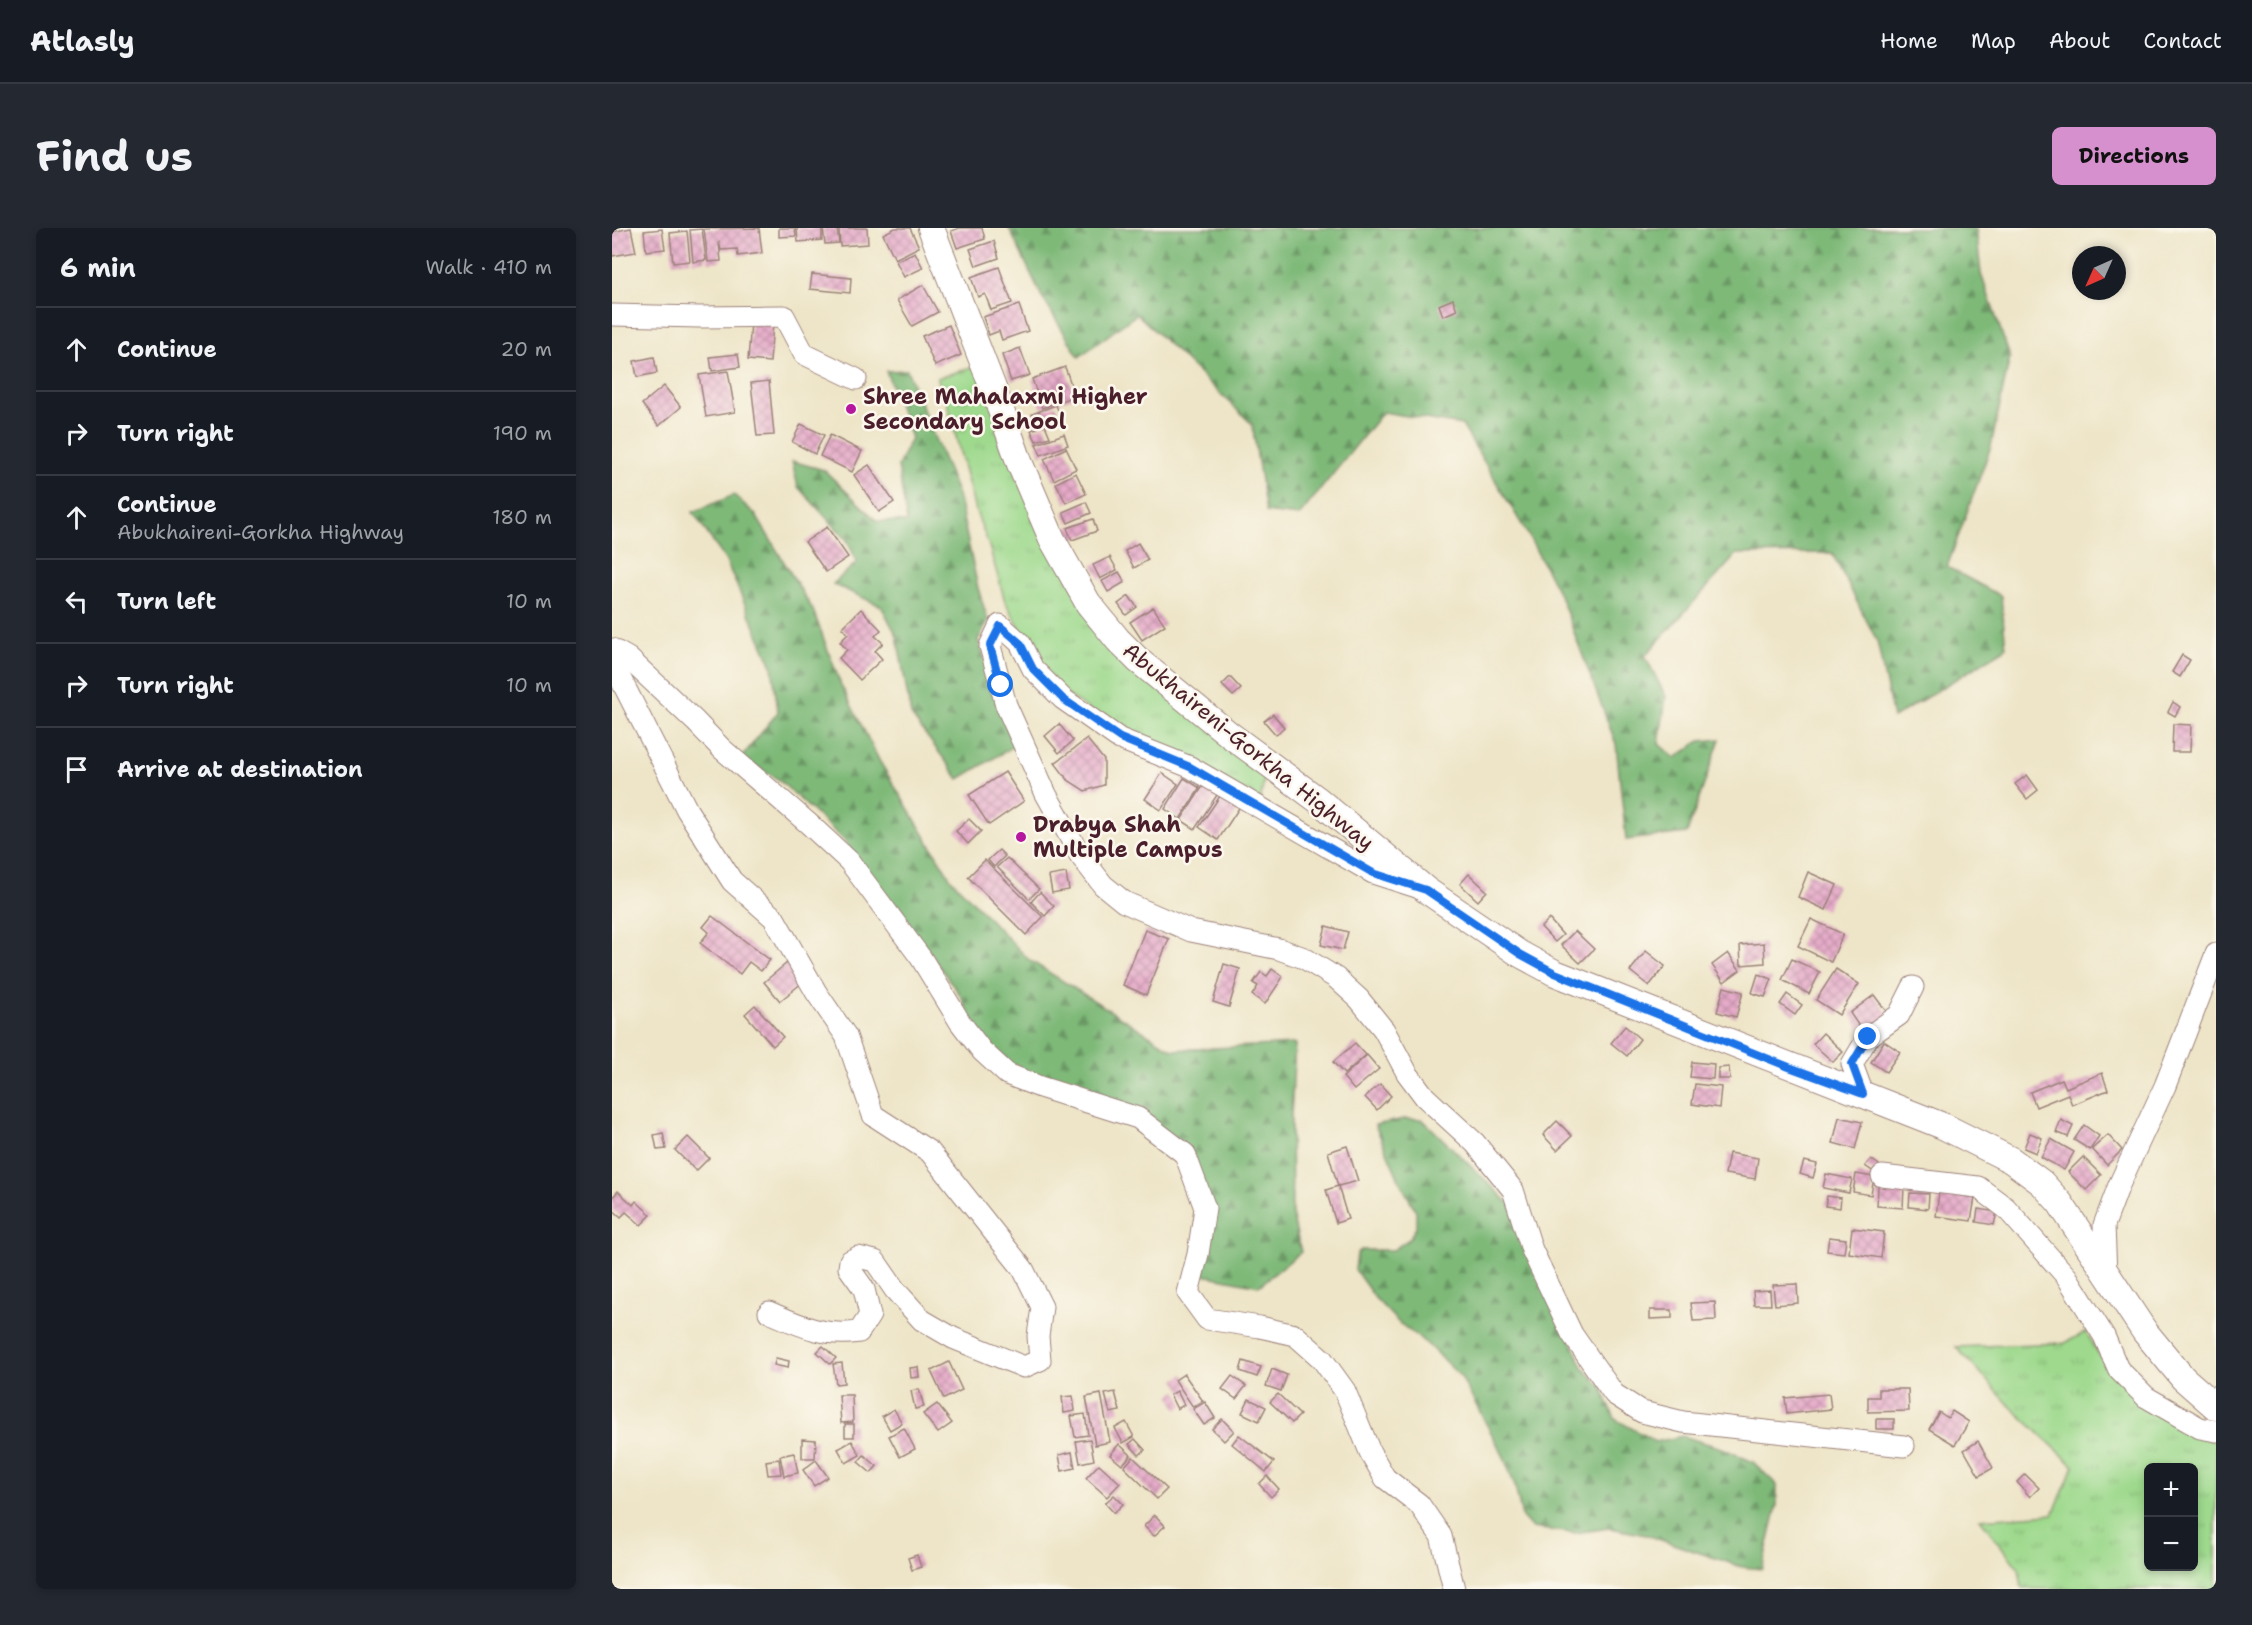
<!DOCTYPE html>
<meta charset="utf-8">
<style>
body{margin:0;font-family:"Shantell Sans",sans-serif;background:#242831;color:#f1f3f6}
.controls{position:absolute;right:18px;bottom:18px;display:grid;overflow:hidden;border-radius:9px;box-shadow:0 3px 9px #0003}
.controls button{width:54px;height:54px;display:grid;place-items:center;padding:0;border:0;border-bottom:2px solid #363941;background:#171b24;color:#f1f3f6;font:30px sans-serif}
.compass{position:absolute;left:1460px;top:18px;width:54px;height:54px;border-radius:50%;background:#171b24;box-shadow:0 3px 9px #0003;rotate:225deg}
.stop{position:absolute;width:18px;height:18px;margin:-14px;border:4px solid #1a73e8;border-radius:50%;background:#fff}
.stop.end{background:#1a73e8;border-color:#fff;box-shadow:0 2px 6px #0008}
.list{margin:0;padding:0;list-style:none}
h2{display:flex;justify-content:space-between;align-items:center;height:78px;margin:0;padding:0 24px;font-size:26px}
h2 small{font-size:20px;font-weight:400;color:#9ea1a6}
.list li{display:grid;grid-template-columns:39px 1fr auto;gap:18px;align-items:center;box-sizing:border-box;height:84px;padding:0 24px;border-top:2px solid #363941}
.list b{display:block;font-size:22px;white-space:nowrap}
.list p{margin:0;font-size:20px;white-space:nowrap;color:#9ea1a6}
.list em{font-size:20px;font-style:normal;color:#9ea1a6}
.icon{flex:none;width:33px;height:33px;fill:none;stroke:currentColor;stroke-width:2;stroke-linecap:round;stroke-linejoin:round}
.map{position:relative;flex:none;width:1604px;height:1361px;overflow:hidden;border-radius:9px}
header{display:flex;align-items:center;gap:36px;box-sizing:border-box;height:84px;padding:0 30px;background:#171b24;border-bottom:2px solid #363941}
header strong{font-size:28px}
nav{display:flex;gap:33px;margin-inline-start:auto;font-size:21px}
.intro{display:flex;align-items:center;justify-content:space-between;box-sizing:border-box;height:144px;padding:0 36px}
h1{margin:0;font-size:42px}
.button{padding:15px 27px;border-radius:9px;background:#d690ce;color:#111;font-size:21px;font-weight:700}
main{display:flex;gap:36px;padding:0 36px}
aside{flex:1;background:#171b24;border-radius:9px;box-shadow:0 3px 9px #0003}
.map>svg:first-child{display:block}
.grass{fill:url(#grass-tufts);stroke:#747c5c;stroke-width:1.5;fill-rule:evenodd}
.forest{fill:url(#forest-firs);stroke:#646c52;stroke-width:1.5}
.building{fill:url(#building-cross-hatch)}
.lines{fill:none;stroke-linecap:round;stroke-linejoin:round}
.minor-casing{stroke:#9c827a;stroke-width:23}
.major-casing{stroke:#9c827a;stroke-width:28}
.minor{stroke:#fff;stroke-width:21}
.major{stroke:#fff;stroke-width:26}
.route{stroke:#1a73e8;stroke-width:8}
.poi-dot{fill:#b5179e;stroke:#fbf7ec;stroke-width:2}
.labels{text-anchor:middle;stroke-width:5;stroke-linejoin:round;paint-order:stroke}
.poi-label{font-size:22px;font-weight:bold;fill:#4a1f2b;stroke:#fbf7ec;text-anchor:start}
.street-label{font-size:22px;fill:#4a1f2b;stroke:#fbf7ec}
</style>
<header>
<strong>Atlasly</strong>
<nav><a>Home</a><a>Map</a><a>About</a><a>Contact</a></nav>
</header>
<div class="intro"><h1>Find us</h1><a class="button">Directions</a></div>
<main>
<aside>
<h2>6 min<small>Walk · 410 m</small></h2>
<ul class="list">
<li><svg class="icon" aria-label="ahead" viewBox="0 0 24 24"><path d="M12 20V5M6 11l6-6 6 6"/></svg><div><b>Continue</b></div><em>20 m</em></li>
<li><svg class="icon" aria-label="right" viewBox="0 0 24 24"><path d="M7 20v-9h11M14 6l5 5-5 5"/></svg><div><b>Turn right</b></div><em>190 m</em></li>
<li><svg class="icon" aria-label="ahead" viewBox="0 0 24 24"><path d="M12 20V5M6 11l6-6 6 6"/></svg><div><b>Continue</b><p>Abukhaireni-Gorkha Highway</p></div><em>180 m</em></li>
<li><svg class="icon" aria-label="left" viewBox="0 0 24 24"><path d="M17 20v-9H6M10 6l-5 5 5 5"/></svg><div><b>Turn left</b></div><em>10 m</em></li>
<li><svg class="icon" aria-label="right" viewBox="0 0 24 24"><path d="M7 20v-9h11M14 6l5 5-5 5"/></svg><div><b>Turn right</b></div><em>10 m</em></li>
<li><svg class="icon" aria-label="arrive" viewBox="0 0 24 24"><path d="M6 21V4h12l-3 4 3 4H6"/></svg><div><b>Arrive at destination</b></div></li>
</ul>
</aside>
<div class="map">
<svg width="1604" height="1361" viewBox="0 0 1604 1361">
<defs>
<pattern id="grass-tufts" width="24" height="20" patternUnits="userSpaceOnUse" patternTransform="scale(1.5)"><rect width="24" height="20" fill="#9ed98d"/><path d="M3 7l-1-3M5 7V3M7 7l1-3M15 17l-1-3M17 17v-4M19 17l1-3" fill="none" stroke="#8aba7a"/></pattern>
<pattern id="forest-firs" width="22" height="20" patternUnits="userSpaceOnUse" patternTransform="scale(1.5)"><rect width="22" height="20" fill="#7eb978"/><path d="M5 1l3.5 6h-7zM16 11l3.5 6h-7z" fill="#699663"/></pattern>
<pattern id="building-cross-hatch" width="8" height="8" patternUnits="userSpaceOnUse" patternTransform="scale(1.5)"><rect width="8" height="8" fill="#e6abc9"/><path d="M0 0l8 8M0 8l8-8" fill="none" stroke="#bc8ba3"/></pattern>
</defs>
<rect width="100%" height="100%" fill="#fbf7ec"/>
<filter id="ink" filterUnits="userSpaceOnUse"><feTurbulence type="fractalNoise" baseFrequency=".0167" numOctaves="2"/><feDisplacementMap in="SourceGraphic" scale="12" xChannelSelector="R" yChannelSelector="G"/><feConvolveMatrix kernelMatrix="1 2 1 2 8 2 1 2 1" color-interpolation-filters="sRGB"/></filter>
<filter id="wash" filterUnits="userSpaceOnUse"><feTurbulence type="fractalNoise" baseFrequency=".008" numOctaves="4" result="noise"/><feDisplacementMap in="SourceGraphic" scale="24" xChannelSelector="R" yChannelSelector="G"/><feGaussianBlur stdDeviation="1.35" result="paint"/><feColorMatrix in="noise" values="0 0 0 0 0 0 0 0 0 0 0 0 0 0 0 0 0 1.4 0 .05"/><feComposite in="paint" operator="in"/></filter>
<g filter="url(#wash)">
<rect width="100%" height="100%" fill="#eee5c8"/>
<!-- grass -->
<g class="grass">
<polygon points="364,138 473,384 655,535 648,574 512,505 451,464 428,437 393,373 377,318 362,278 334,170 325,150"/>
<path d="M 1474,1104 L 1497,1143 L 1596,1211 L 1604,1214 L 1604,1361 L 1410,1361 L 1407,1341 L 1368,1291 L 1441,1286 L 1462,1238 L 1401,1181 L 1344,1119 L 1453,1115 ZM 1536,1240 L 1582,1240 L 1582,1338 L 1536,1338 Z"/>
</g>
<!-- forest -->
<g class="forest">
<polygon points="397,0 1364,0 1369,46 1398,129 1379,218 1335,339 1389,368 1394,420 1281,490 1265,413 1220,325 1125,326 1033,428 1054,469 1047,516 1063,530 1088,513 1108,511 1075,605 1014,612 1004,516 949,370 915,305 850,197 771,184 687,288 654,284 640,196 525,86 467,129 430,69"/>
<polygon points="295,142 346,267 366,360 376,393 366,412 404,517 347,551 299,487 285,408 269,378 221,356 245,334 235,312 186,259 180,233 212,242 265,293 295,294 286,238 299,210 274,143"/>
<polygon points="122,267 143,286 201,382 229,457 268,534 339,651 417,732 561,822 683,816 679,889 680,986 689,1024 647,1058 591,1047 602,983 549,904 398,835 365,805 349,768 282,676 253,645 233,613 166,551 129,530 166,484 160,438 114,333 81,284"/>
<polygon points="792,891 810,891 898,976 972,1141 989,1158 1003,1191 1044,1214 1070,1208 1110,1220 1141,1234 1165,1257 1165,1278 1150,1341 1130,1339 1034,1307 998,1300 962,1305 920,1300 910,1289 903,1258 891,1227 849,1149 815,1116 786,1094 763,1070 743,1042 745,1026 749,1022 781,1022 797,1011 804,999 804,983 789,956 763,897"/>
</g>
<g id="blocks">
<!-- building -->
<g class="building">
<polygon points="19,0 24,24 0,28 0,4"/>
<polygon points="147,0 150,25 126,28 125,21 109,22 107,14 109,33 96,34 92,1"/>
<polygon points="167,0 183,0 184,8 167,9"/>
<polygon points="185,0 210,0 210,12 186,14"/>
<polygon points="211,0 225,0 227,15 213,16"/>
<polygon points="227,0 255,0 256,16 228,18"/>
<polygon points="283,0 298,0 307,19 283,31 271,6"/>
<polygon points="348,0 370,0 373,11 345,20 339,3"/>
<polygon points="50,1 53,21 34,23 32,3"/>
<polygon points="90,1 94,32 81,34 78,2"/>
<polygon points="75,3 78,33 61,35 58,5"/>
<polygon points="382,13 387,30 364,38 358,21"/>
<polygon points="303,24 311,40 292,49 284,33"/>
<polygon points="387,39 400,75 379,82 373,66 366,69 359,49"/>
<polygon points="200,46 239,50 238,65 198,61"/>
<polygon points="311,57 326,84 300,98 285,72"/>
<polygon points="841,71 845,82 831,88 827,77"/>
<polygon points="407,77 416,103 390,112 387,103 377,107 371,89"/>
<polygon points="139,94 161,95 158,134 136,132"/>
<polygon points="337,97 349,127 323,138 310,108"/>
<polygon points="408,120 418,147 399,153 390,127"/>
<polygon points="126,126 128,139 100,143 98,129"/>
<polygon points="42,129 45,145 25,149 22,133"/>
<polygon points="453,139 463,168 430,180 420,151"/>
<polygon points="116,143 123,184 94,189 87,147"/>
<polygon points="157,153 162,207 145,208 139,155"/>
<polygon points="52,158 69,179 47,198 30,176"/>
<polygon points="444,177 449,190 424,198 420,186"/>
<polygon points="189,196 212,207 203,226 180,214"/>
<polygon points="433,197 438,209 424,213 419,202"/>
<polygon points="452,206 456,217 429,227 424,216"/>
<polygon points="218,207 250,223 240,244 208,228"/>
<polygon points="454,220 464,241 442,252 432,231"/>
<polygon points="257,237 282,274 267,284 242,247"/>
<polygon points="464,245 474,266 454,275 444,255"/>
<polygon points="474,274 479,285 456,295 451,284"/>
<polygon points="481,291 485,303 460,312 455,300"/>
<polygon points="215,299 236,329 214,344 193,314"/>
<polygon points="526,315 536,332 522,340 513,323"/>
<polygon points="498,329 505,342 488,351 481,337"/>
<polygon points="507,344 513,354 496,364 490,353"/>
<polygon points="517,368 525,379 514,387 506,376"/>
<polygon points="541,379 553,397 530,412 518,394"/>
<polygon points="249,381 269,402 263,408 271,415 263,423 270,431 248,452 227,430 235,422 228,414 236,406 230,400"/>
<polygon points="1570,427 1578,432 1568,449 1560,444"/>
<polygon points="618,449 629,461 621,468 610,457"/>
<polygon points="1561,474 1568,479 1563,488 1556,484"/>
<polygon points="661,486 672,499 664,507 652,493"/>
<polygon points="447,496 461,513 447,525 433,508"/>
<polygon points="1561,496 1579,497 1578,524 1560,524"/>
<polygon points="475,511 492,532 492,557 473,563 456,552 443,535"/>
<polygon points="393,544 412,573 377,597 357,567"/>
<polygon points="550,545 566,556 549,582 533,571"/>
<polygon points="1415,547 1426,562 1415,571 1403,556"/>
<polygon points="572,550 588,560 568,591 553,581"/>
<polygon points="593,555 607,564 583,601 569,592"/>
<polygon points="610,565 629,577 606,612 587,599"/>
<polygon points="357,591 369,603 356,616 344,603"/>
<polygon points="387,622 393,628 382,639 376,632"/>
<polygon points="395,630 427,661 417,671 385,639"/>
<polygon points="373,632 431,689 414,707 356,649"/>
<polygon points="1196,644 1225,657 1214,682 1186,669"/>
<polygon points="454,645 457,662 440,665 437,648"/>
<polygon points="857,646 875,663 866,673 848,656"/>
<polygon points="428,664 442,678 433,688 419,674"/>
<polygon points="100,688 158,732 149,743 137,734 128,746 88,715 97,704 91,699"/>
<polygon points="937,691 951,707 943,714 929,699"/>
<polygon points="1199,691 1231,706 1219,734 1186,718"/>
<polygon points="714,698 736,704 731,722 709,717"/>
<polygon points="533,702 557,711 534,767 511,757"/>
<polygon points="963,703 982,721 968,735 949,717"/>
<polygon points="1152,715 1153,735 1129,737 1128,717"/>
<polygon points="1034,723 1053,738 1037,758 1018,743"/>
<polygon points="1116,725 1128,742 1112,754 1100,737"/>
<polygon points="1180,731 1208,744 1197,766 1170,752"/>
<polygon points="175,735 191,754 168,773 152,754"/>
<polygon points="612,736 628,741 617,779 601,774"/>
<polygon points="660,741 671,749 653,776 640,767 646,758 641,755 649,744 655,748"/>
<polygon points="1224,741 1247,756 1227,787 1204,772"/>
<polygon points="1146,746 1160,751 1153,769 1140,765"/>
<polygon points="1112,759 1131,764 1124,789 1105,784"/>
<polygon points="1175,766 1190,777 1183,787 1168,776"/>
<polygon points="1262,767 1277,787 1256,802 1252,797 1248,800 1238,785"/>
<polygon points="143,777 171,809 161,818 133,786"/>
<polygon points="1013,798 1028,811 1015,828 999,815"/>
<polygon points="1211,805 1231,824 1221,834 1201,816"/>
<polygon points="1272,813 1288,824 1274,844 1259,834"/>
<polygon points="743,815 754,827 732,846 721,834"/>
<polygon points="755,827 767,841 742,862 731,849"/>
<polygon points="1080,834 1102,836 1101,851 1078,849"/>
<polygon points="1117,839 1118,851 1106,851 1106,840"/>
<polygon points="1490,845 1496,862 1460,877 1456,866 1424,879 1418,864 1450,851 1454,860"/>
<polygon points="768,856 779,868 765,882 753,869"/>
<polygon points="1083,856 1109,859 1107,880 1080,876"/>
<polygon points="1227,889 1250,894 1243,921 1221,915"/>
<polygon points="1449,892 1461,898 1456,909 1444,904"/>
<polygon points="945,893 960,908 945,922 931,907"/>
<polygon points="1472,897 1487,908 1478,922 1462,912"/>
<polygon points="51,905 54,921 45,922 42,907"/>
<polygon points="1418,905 1430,910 1424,925 1412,920"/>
<polygon points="1496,907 1510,922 1495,937 1480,921"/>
<polygon points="76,909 97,930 84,943 63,922"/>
<polygon points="1439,911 1462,924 1452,942 1429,929"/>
<polygon points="735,918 746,953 726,958 716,924"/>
<polygon points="1117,925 1146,930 1143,951 1113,946"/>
<polygon points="1471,929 1489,947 1474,962 1456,944"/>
<polygon points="1259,931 1267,937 1262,944 1253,938"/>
<polygon points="1192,933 1205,936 1201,950 1188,946"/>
<polygon points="1214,946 1240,951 1237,965 1211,960"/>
<polygon points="1244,946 1262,949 1259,967 1241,964"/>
<polygon points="726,958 736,991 724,995 714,962"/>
<polygon points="1266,958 1292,959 1291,980 1265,978"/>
<polygon points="6,963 21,977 24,973 39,987 29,997 14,984 9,989 0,981 0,970"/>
<polygon points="1327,964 1363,970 1359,993 1324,988"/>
<polygon points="1298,965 1317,966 1316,981 1297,979"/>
<polygon points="1215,968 1229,970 1228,980 1213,978"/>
<polygon points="1366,981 1385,984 1382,997 1364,994"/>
<polygon points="1240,1000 1272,1004 1269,1030 1237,1025"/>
<polygon points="1217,1009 1234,1011 1232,1025 1215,1023"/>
<polygon points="1185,1056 1186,1075 1163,1077 1161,1057"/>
<polygon points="1158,1062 1159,1077 1142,1077 1141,1063"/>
<polygon points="1103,1074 1104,1092 1081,1093 1079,1075"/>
<polygon points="1038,1082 1060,1082 1060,1090 1038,1091"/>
<polygon points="211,1118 224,1130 218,1136 205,1124"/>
<polygon points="164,1130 177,1133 176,1140 162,1137"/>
<polygon points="631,1133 649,1139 645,1149 628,1143"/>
<polygon points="337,1134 350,1162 332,1171 319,1143"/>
<polygon points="230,1135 232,1155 224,1156 221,1136"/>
<polygon points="306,1139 307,1149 299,1150 298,1140"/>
<polygon points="660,1141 675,1147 669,1163 654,1158"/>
<polygon points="572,1146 591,1173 581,1179 563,1152"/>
<polygon points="620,1148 634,1158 624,1171 610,1161"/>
<polygon points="307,1161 312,1179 303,1181 299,1163"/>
<polygon points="1267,1161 1296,1161 1297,1183 1256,1184 1256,1169 1267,1169"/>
<polygon points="565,1163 572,1177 565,1181 558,1167"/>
<polygon points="503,1164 508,1183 498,1185 493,1166"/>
<polygon points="489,1166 498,1214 483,1217 474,1169"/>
<polygon points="666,1166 688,1187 680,1195 658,1174"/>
<polygon points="1217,1166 1219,1181 1175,1186 1173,1170"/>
<polygon points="227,1167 240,1167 241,1194 229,1195"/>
<polygon points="461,1168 463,1183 452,1185 450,1169"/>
<polygon points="637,1171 654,1179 647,1193 630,1185"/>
<polygon points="593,1174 603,1190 592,1197 581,1181"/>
<polygon points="325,1176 340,1195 326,1205 311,1186"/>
<polygon points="282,1181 290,1195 278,1202 270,1188"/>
<polygon points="1340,1183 1357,1194 1343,1217 1317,1201 1327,1184 1336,1190"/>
<polygon points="473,1186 476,1207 463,1209 459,1188"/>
<polygon points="610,1191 622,1203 612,1213 600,1201"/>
<rect x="1264" y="1191" width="18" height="10"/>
<polygon points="514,1194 522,1209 511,1215 503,1200"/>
<rect x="233" y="1196" width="9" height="13"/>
<polygon points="292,1200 303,1221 288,1229 277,1208"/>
<polygon points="627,1207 662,1234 654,1244 620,1216"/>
<polygon points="190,1211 204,1212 203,1230 190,1230"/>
<polygon points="478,1211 482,1232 468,1235 464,1213"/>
<polygon points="523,1211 533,1222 527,1227 517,1216"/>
<polygon points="240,1213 248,1227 234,1235 226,1221"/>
<polygon points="1366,1213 1381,1240 1367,1248 1352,1222"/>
<polygon points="507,1216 519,1227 510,1237 498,1227"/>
<polygon points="460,1224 463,1240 450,1243 447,1227"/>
<polygon points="182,1225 186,1245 172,1248 168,1228"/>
<polygon points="252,1227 265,1238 259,1245 246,1234"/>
<polygon points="521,1229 555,1261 545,1271 512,1239"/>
<polygon points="167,1231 169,1246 156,1247 154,1233"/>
<polygon points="204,1232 216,1249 202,1258 191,1242"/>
<polygon points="487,1236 508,1255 495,1269 474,1250"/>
<polygon points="1413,1246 1427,1260 1418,1269 1405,1254"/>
<polygon points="655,1248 667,1261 659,1269 647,1256"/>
<polygon points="502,1267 511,1276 502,1285 493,1275"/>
<polygon points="543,1287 553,1298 542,1308 532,1298"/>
<polygon points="305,1327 309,1339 300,1342 296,1330"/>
</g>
</g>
</g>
<g filter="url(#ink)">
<use href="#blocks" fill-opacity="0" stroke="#9c827a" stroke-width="1.5"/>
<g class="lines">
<!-- minor casing -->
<g class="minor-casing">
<g id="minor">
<polyline points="0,87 88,89 172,88 192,126 244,151"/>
<polyline points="0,421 16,430 83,493 110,521 197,596 237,633 309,730 348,794 370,823 395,846 428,859 526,890 573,926 593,980 586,1026 576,1065 595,1091 648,1099 683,1107 710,1131 733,1163 758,1224 773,1250 807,1276 829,1308 842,1361"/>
<path d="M 0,434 L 75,582 L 120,653 L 162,690 L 204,764 L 234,808 L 261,887 L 318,924 L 411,1041 L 430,1079 L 426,1108 L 428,1132 L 412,1139 L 341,1110 L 310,1092 L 283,1062 L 263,1033 L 246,1029 L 238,1033 L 237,1040 L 252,1061 L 258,1087 L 247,1104 C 212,1109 189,1098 157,1084"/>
<polyline points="808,660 761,645 578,539 508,511 451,471 421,441 408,415 388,397 378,418 394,477 434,566 468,627 491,657 512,674 579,703 667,721 692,730 724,750 747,771 772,802 795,845 813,869 863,915 901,962 920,1022 960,1106 1002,1166 1030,1184 1071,1194 1292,1218"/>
<polyline points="1251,866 1240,836 1256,809 1287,787 1301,759"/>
<polyline points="1270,948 1366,959 1394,980 1455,1049 1492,1108 1506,1141 1534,1169 1588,1200 1604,1203"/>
<polyline points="1494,1047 1492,997 1507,957 1553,858 1604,726"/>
</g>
</g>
<!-- major casing -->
<g class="major-casing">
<polyline id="major" points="319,0 381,160 408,236 440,311 476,375 506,412 527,433 618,507 706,572 814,662 908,726 943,745 1331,898 1399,932 1430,955 1448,975 1533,1104 1571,1150 1604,1179"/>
</g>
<!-- minor -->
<use href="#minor" class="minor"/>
<!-- major -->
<use href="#major" class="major"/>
</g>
</g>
<g class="lines" filter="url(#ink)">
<!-- route -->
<polyline class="route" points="389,457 378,418 388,398 408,415 421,441 451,471 508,510 578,539 761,645 814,662 908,726 943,745 1177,839 1251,866 1240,836 1256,809"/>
</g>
<!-- markers -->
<g class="poi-dot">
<circle cx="239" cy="181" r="6"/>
<circle cx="409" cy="609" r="6"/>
</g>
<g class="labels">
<!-- poi labels -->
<g class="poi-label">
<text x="251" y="176">Shree Mahalaxmi Higher<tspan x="251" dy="25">Secondary School</tspan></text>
<text x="421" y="604">Drabya Shah<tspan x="421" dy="25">Multiple Campus</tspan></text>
</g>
<!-- street labels -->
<g class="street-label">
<text transform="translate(637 518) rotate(39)" y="8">Abukhaireni-Gorkha Highway</text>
</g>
</g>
</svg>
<div class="controls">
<button>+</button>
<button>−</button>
</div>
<svg class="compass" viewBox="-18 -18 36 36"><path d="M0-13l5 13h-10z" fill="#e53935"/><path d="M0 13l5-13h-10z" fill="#9ea1a6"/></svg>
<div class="stop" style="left:389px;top:457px"></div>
<div class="stop end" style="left:1256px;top:809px"></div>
</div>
</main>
